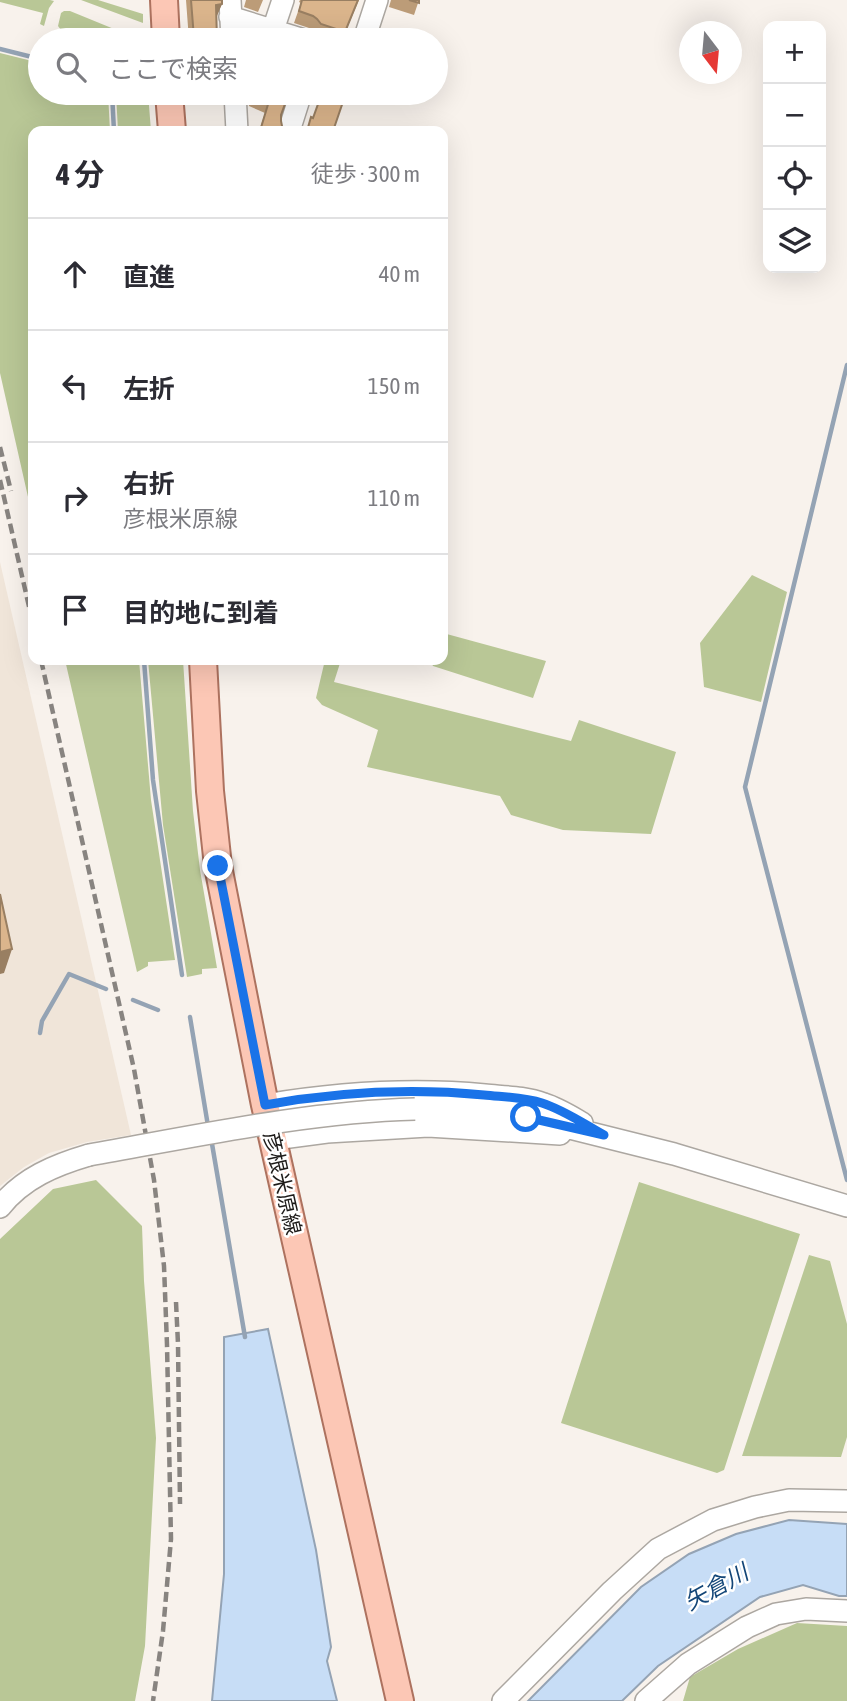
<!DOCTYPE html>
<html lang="ja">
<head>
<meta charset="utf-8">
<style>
	body { margin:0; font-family:"Asap Condensed","Noto Sans JP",sans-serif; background:#f2f2f3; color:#2b2b33 }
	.controls { position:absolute; right:21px; top:21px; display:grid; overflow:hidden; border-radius:14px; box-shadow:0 7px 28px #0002 }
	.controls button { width:63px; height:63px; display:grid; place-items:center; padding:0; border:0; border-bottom:2px solid #e1e1e2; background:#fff; color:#2b2b33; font:35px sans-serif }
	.compass { position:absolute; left:679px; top:21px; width:63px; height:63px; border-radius:50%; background:#fff; box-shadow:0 7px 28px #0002; rotate:164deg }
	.stop { position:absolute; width:21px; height:21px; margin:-16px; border:5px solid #1a73e8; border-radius:50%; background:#fff }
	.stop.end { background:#1a73e8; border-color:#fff; box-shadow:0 2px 7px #0008 }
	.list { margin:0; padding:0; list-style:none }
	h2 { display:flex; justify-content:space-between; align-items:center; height:91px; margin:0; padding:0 28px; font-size:30px }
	h2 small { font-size:23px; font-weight:400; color:#7c7c81 }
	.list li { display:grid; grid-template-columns:46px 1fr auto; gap:21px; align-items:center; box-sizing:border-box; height:112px; padding:0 28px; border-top:2px solid #e1e1e2 }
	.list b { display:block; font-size:26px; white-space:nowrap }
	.list p { margin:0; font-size:23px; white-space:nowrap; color:#7c7c81 }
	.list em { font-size:23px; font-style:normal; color:#7c7c81 }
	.icon { flex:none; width:38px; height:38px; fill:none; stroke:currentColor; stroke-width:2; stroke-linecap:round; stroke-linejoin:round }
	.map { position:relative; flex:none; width:847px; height:1701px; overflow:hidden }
	.search { position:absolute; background:#fff; box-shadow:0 7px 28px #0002; left:28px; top:28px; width:420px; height:77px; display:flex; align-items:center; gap:18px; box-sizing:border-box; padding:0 24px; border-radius:38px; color:#7c7c81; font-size:26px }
	.panel { position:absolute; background:#fff; box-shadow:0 7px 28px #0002; left:28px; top:126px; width:420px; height:539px; border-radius:14px }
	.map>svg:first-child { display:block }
</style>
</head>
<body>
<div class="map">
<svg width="847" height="1701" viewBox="0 0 847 1701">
	<rect width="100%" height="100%" fill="#f8f2ec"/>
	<path fill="#f0e5d9" d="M0,562L131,1135L87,1142L49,1153L24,1167L0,1186Z"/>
	<path fill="#b9c796" d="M0,0H50L54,1L49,8L44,26L40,24L43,13L0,2Z
		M81,0H98L143,14V23Z
		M64,11H70L136,38L138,40H82L83,35L61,30L58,26L61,13Z
		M0,53L40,63V93H108L110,131H33V519L0,373Z
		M116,93H148L151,131H118Z
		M752,575L787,592L761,702L704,687L700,643Z
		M443,633L546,661L533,698L433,666L430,660H443Z
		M65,660H139L151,800L175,960L148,962V966L137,972Z
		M148,660H183L193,811L200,870L217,968L202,969V974L187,977L163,825Z
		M325,660H341L334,682L571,741L579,720L676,752L651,834L563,830L511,815L500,796L367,767L378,730L322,705L316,698Z
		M96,1180L142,1226L144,1281L156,1438L145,1646L135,1701H0V1239L53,1189Z
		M639,1182L800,1234L724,1470L717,1473L561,1423Z
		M809,1255L830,1261L847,1324V1437L841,1457L742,1456Z
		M797,1623L847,1626V1701H683L690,1677L738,1649Z"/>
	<path fill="#c7ddf6" stroke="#94a3b4" stroke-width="2" d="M268,1329L316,1550L331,1647L327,1661L337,1701H212L224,1574V1337Z
		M789,1520L847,1524V1596H839L803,1585L760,1597L658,1666L622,1701H528L641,1587L689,1554L736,1534Z"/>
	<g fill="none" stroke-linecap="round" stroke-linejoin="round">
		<path stroke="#94a3b4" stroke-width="4.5" d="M0,49L40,59
			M112,93L114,131
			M144,660L153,780L182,975
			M133,1000L158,1010
			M190,1017L208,1126
			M40,1033L42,1021L69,974L106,989
			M211,1138L245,1337
			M847,1180L745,787L847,365"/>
		<defs>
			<path id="minor" d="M230,0L232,40
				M230,17L304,40
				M273,30L283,0
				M364,40L377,0
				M235,93L237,131
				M289,131L301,93
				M265,1105C338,1093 412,1088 485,1095C505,1097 525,1097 544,1104C557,1108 570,1116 582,1123
				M415,1109H448L526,1117L674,1154L847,1206
				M274,1139L327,1132L428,1126L560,1134
				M0,1207C23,1178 55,1165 89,1155
				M503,1701L612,1591L658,1549L713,1520L755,1507L789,1500L847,1501
				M646,1701L688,1664L747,1627L776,1614L806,1609L847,1611"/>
			<path id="major" d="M164,0L166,40
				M169,93L172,131
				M203,660L210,791L218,866L265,1105L400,1701"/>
		</defs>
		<use href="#minor" stroke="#aca7a1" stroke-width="24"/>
		<use href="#major" stroke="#ad725f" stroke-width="30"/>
		<use href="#minor" stroke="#fff" stroke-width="21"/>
		<use href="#major" stroke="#fcc7b5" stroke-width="26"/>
		<path stroke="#888480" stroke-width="4.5" stroke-dasharray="10 5" stroke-linecap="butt" d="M0,447L11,491
			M0,480L33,624
			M41,660L134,1069L154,1180L164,1266L167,1345L171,1539L163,1631L153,1701
			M176,1302L178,1344L180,1504"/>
		<defs>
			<path id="minor-bridge" d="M89,1155C197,1136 306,1112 415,1109"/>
		</defs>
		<use href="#minor-bridge" stroke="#aca7a1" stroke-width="24" stroke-linecap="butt"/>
		<use href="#minor-bridge" stroke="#fff" stroke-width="21"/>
	</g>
	<path fill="#bc9c78" d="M186,0H222V4L216,16L217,40H189Z
		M246,0H263L258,12L244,7Z
		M300,0H359L342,40H330L316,36L313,31L309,28L294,23L301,3L299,2Z
		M391,0H419L414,15L389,7Z
		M249,93H289L281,115V131H259L265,113L249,106Z"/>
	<path fill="#997f62" d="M222,4L217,16L211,17L216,5Z
		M12,949L4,973L0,974V952Z"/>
	<path fill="#dbb58c" stroke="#997f62" stroke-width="2" d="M191,0H222V4L216,5L217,40H197V38H194Z
		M302,0H358L345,32L321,24L317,19L313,16L299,11Z
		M409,0H419V3Z
		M258,31L295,40H255Z
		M381,37L391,40H380Z
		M253,93H289L281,115V121L282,126L281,131H260L269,101L253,94Z
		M322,93H346L333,131H307L311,117L313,118Z
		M0,894L12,949L0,952Z"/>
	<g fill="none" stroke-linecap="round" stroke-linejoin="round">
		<path stroke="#1a73e8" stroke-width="9" d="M218,866L265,1105C337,1092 411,1088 484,1095C503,1097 524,1097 542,1103C564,1110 584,1124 604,1135L526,1117"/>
	</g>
	<g text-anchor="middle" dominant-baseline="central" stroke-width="5" stroke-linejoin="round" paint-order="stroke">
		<g font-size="21" fill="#1d1b19" stroke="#fff">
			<text transform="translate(283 1183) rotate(77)">彦根米原線</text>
		</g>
		<g font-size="23" font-style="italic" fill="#134678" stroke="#fff">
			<text transform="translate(716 1587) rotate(-29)">矢倉川</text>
		</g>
	</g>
</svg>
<div class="controls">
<button>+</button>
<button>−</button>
<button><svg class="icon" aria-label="locate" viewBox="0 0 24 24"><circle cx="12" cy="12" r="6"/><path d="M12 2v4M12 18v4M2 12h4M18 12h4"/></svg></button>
<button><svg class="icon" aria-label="layers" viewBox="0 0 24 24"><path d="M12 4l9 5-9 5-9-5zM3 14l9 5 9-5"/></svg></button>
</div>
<svg class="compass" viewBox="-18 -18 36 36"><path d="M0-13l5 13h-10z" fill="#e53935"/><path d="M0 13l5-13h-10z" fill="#7c7c81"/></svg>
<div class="stop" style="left:526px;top:1117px"></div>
<div class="stop end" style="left:218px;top:866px"></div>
<div class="search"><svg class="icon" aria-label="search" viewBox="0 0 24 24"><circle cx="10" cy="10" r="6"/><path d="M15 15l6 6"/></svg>ここで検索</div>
<section class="panel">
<h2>4 分<small>徒歩 · 300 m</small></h2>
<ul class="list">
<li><svg class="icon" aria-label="ahead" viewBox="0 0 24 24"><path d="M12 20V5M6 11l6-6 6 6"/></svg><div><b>直進</b></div><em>40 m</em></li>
<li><svg class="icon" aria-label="left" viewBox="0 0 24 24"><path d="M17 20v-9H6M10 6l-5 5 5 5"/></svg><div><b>左折</b></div><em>150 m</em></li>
<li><svg class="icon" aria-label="right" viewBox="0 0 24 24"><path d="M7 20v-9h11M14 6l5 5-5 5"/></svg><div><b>右折</b><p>彦根米原線</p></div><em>110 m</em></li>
<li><svg class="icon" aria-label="arrive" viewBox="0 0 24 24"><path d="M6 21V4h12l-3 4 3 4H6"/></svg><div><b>目的地に到着</b></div></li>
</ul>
</section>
</div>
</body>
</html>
